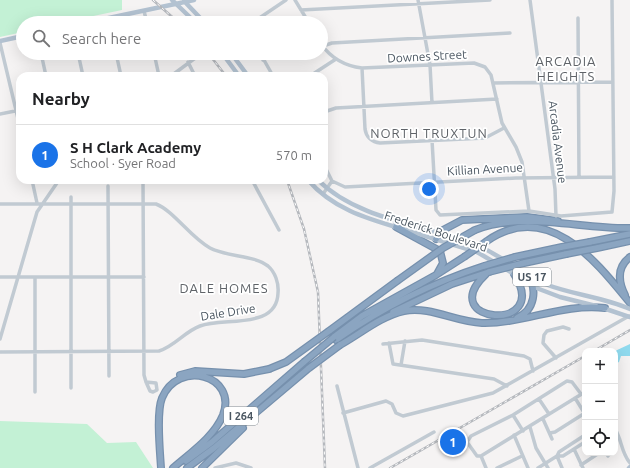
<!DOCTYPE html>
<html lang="en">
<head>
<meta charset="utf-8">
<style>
	body { margin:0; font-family:Ubuntu,sans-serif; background:#f2f2f2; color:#202124 }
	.controls { position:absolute; right:12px; bottom:12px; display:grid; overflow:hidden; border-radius:8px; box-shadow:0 4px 16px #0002 }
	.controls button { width:36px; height:36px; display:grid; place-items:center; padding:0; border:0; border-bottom:1px solid #e0e0e0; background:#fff; color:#202124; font:20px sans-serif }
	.you { position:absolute; left:429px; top:189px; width:14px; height:14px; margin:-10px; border:3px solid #fff; border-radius:50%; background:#1a73e8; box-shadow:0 0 0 6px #1a73e833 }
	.badge { display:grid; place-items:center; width:26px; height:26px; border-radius:50%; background:#1a73e8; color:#fff; font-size:13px; font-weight:700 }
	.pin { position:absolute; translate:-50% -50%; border:2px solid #fff; box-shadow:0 1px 4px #0006 }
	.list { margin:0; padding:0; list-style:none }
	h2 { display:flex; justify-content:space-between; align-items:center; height:52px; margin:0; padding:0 16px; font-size:17px }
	h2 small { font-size:13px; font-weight:400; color:#757577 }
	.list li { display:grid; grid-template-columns:26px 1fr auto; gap:12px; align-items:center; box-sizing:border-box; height:60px; padding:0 16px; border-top:1px solid #e0e0e0 }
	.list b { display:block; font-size:15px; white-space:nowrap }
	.list p { margin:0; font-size:13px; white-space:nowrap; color:#757577 }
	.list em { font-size:13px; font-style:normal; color:#757577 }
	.icon { flex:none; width:22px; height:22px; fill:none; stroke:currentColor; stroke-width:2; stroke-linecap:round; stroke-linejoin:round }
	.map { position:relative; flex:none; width:630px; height:468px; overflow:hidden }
	.search { position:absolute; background:#fff; box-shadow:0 4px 16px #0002; left:16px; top:16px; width:312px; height:44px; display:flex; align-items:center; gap:10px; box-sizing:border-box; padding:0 14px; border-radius:22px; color:#757577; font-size:15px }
	.panel { position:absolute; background:#fff; box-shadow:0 4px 16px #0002; left:16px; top:72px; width:312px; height:112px; border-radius:12px }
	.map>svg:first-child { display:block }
</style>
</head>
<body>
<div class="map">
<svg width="630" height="468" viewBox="0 0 630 468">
	<rect width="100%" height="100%" fill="#f5f3f3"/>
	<path fill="#c3f1d5" d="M0,0H122V10L60,23H23V32L0,37Z
		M0,421L87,424L107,443L136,442L153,468H0Z"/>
	<path fill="#90daee" d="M630,344V356H621L619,362L615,364V351Z"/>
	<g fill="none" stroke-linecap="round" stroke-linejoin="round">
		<defs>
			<path id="highway" d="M396,227L440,251L443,263L437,274
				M475,230C524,211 579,229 630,228
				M436,239L443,230L462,220L527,217L558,221
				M487,241C547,199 595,260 630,303
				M590,242L630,234
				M597,248L630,241
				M515,257L562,247
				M524,263L566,254
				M486,274C433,324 553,334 514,274
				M625,295C618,281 617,267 630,257
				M393,312L452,284L489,272
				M517,318C535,310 538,289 527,274
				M329,331L397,281
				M334,337L362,316L436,275L464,257
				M336,340C382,308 431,283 484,266
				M340,345C360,334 381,316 404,311C431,306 455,322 482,323C523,324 563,303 605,308
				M180,375L195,371L244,374L269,369
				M186,461L212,442L304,362
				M161,468C160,451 156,413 162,398C178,359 238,375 223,415C214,437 190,453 173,468
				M187,468L214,448L309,368
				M202,468L243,428"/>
		</defs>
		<use href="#highway" stroke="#7690ad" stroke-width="8"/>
		<path stroke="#c1cad2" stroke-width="3.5" d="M295,0L309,23
			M418,0L430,65L432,103
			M530,0L555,189L556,216
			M301,10L490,0
			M144,11L147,23
			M578,18L579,177
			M252,23L286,0
			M0,43L20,127
			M321,44C331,58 345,66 362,68L474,63L485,67L491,75L502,123L516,147L522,162L529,211
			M323,46L332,43L510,33
			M41,53L46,76
			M78,53L83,76
			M116,53L121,76
			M154,53L159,76
			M260,53L273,76
			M263,60L275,53
			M188,62L195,76
			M362,68L365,129C366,137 372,142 380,143L485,138L504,128
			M171,76L202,53
			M310,76L336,59
			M493,83L612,82
			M324,112L336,108L497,99
			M0,114L20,110
			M432,140L436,210L440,215L529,211L561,216L612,212L614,191L612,0
			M324,165L332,181L345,187L516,178L614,177
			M32,180L37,203
			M143,180L144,375L146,382L150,391L153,392L157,390L156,383L146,382
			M252,180L279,230
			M108,186L109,376
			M323,194L332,181
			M71,197V388
			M0,204H156C174,211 190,237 210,248C227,257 254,255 268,266C275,272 279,283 278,293C277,330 224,317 200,326C184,332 175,346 159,351L0,352
			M0,277H144
			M35,278V392
			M0,339L37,212L59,180
			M389,343L393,364L494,379L507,386
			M383,344L422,340L524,356L530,359L533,371
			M556,358L543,343L544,335L547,331L563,327L569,329
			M401,365L405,341
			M337,386L358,468
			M575,398L585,414
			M539,399L549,414
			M343,413L386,401L392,404L396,413L403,416L493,393L629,316
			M513,415L523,431
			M543,419L552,439
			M530,427L536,448L548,468
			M615,429C622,440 621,452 630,463
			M550,433L555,432L585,413
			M514,435L528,468
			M585,435L559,452L557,456H563L585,442
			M574,449L583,468
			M606,453L608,456
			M481,456H477L467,442L471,436L513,415L567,381L572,382L581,394
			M481,456L585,392
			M481,456L486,468
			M581,465L599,453
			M215,468L236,463L251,468
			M370,468L434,432
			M497,468L522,456
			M538,468L557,456L562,468"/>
		<path stroke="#b3c2d1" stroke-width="4.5" d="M172,0L196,23
			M184,1L205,23
			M85,23L194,0
			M0,41L23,36
			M222,53L239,76
			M231,53L248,76
			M308,180C332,208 365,218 399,228
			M318,180C357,219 423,225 474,244C500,254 520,273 545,284C573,295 603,297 630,309
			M406,230L477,252L539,289L560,297L596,306
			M603,308L630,317
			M629,468L630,467"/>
		<use href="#highway" stroke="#8ba5c1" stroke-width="5.5"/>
		<defs>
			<path id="rail" d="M153,0L179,23
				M208,53L226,76
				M287,180L304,229L318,292L325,468
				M594,351L630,330
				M390,468L585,356"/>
		</defs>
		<use href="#rail" stroke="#b5b8bd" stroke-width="2.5"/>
		<use href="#rail" stroke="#fff" stroke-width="1" stroke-dasharray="3" stroke-linecap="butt"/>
		<defs>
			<path id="highway-bridge" d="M562,247L590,242
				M566,254L597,248
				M464,257L487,241
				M484,266L515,257
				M489,272L524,263
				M397,281L443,248L475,230
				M304,362L334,337
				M309,368L340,345
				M269,369L286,362L329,331"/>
		</defs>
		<use href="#highway-bridge" stroke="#7690ad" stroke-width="8" stroke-linecap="butt"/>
		<use href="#highway-bridge" stroke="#8ba5c1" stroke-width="5.5"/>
	</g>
	<g text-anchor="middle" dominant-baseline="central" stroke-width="3.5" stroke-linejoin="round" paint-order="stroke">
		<g fill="#fff" stroke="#808990" stroke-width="1">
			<rect x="513" y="268" width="38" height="18" rx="3"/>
			<rect x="224" y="407" width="34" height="18" rx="3"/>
		</g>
		<g font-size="11" font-weight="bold" fill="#4a5661">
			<text x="532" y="277">US 17</text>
			<text x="241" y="416">I 264</text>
		</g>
		<g font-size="12" fill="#4a5661" stroke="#fff">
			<text transform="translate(427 56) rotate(-3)">Downes Street</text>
			<text transform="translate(558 142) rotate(83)">Arcadia Avenue</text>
			<text transform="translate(485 169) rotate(-3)">Killian Avenue</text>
			<text transform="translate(436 231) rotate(18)">Frederick Boulevard</text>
			<text transform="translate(228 312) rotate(-9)">Dale Drive</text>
		</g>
		<g font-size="13" letter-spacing="1" fill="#5f6368" stroke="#fff">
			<text x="566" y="61">ARCADIA<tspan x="566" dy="15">HEIGHTS</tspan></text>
			<text x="429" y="133">NORTH TRUXTUN</text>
			<text x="224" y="288">DALE HOMES</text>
		</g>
	</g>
</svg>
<div class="controls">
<button>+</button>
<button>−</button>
<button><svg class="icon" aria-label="locate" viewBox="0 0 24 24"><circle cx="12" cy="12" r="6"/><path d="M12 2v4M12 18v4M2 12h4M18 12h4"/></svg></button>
</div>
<div class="you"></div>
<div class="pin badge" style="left:453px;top:442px">1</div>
<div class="search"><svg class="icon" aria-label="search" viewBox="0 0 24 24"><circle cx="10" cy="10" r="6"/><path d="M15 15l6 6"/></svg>Search here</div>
<section class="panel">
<h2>Nearby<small></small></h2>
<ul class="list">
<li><span class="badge">1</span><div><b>S H Clark Academy</b><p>School · Syer Road</p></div><em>570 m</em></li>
</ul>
</section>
</div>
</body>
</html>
